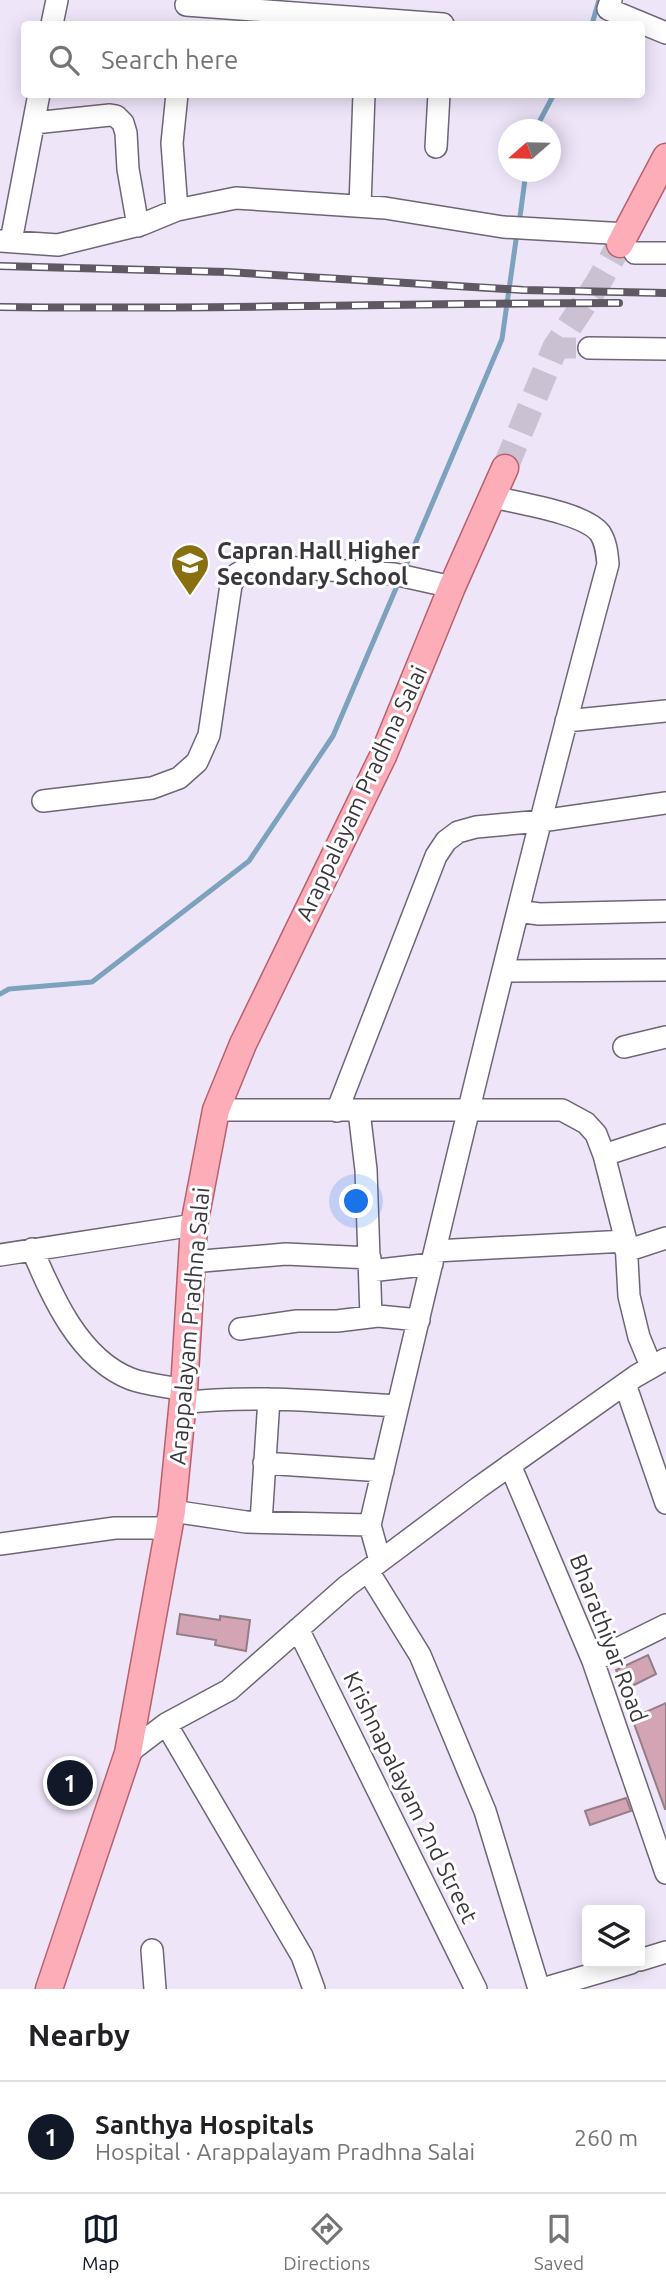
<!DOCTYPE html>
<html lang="en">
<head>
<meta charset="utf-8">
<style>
	body { margin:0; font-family:Ubuntu,sans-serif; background:#f2f2f2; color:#202124 }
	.controls { position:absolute; right:21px; bottom:21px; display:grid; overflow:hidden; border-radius:7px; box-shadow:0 4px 18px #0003 }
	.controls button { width:63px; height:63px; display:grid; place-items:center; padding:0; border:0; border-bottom:2px solid #e0e0e0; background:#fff; color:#202124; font:35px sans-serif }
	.compass { position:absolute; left:498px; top:119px; width:63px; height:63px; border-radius:50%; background:#fff; box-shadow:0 4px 18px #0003; rotate:250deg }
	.you { position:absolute; left:357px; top:1202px; width:24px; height:24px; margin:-18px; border:5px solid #fff; border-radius:50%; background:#1a73e8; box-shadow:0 0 0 10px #1a73e833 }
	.badge { display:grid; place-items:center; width:46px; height:46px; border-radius:50%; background:#111827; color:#fff; font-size:23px; font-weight:700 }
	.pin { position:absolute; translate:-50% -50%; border:4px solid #fff; box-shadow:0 2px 7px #0006 }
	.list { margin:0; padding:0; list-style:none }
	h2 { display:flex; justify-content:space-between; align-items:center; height:91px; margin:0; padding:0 28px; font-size:30px }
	h2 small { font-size:23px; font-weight:400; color:#757577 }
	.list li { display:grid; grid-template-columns:46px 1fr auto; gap:21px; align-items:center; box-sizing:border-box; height:112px; padding:0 28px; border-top:2px solid #e0e0e0 }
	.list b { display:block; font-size:26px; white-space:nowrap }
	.list p { margin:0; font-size:23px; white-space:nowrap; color:#757577 }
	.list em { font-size:23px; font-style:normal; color:#757577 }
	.icon { flex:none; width:38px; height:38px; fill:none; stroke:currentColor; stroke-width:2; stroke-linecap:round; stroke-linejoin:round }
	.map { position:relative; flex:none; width:666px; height:1989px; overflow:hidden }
	.search { position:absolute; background:#fff; box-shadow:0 4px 18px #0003; left:21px; right:21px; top:21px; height:77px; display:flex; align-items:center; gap:18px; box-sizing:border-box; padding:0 24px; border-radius:7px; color:#757577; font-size:26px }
	.sheet { height:203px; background:#fff }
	nav { display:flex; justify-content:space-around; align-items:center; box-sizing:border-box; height:98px; border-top:2px solid #e0e0e0; background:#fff; font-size:19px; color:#757577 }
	nav a { display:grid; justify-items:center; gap:4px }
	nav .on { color:#111827 }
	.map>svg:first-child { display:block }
</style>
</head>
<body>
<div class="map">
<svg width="666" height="1989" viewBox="0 0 666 1989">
	<rect width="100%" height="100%" fill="#eee5f9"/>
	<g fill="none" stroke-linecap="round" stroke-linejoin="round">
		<path stroke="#7ca2bd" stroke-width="5" d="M592,24L599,0
			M535,130L554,94
			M519,224L526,172
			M404,570L502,339L517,233
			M0,994L9,989L92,982L249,861L333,736L400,579"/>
	</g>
	<path fill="#d2a4b4" stroke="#947e85" stroke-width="2" d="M180,1614L220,1620V1616L250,1620L246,1651L215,1645L216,1640L177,1634Z
		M648,1655L656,1674L624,1690L616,1670Z
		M666,1703V1809H665L632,1718Z
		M62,1773L82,1776L79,1793L59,1790Z
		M626,1798L631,1811L590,1825L585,1811Z"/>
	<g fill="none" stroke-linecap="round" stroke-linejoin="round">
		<path stroke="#cac2d3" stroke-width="21" stroke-dasharray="21 10" stroke-linecap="butt" d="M555,348H589"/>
		<path stroke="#cac2d3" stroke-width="26" stroke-dasharray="26 13" stroke-linecap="butt" d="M505,468L555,348L598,283L620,244"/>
		<defs>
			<path id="minor" d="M611,0L608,9L666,33
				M186,5L443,24
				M52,24L57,0
				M177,94L172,143L177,210
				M34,123L110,115L116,116L123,123L126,133L128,169L138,226
				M436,147L439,94
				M360,206L364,94
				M0,241L58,245L143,224L177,210L236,198L385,208L503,227L627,234
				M11,241L39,94
				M635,253H666
				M589,348L666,349
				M566,721L666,711
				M43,801L152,788L179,778L197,762L209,735L231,585L237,574L249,567L266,566L394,574L452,587
				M518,911L539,914L666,911
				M503,971L666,970
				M624,1047L666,1037
				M216,1110H562L586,1123L596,1134L604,1155L626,1241L629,1296L639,1337L651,1366
				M337,1111L436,856L446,841L458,832L476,827L541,821L666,803
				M359,1111L366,1170L371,1317
				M604,1155L666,1135
				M32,1249C52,1296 79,1359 131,1379C147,1385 167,1386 184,1390
				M435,1251L626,1241
				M626,1251L666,1238
				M0,1255L194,1225
				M191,1262L286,1254L370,1258
				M370,1271L432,1264
				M240,1329L297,1321H337L378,1316L419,1320
				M625,1384L666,1503
				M181,1403C253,1394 326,1402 398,1406
				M264,1463L383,1471
				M510,1465L593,1661L666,1873
				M172,1511L246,1522L370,1525
				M261,1522L269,1399
				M0,1544L115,1528H168
				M380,1561L370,1525C445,1204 522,883 608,564C607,553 606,542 600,533C585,513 518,503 493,497
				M368,1571L420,1655L485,1811L539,1989
				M298,1629L476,1989
				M593,1661L666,1625
				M166,1724L302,1956L314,1989
				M128,1753L166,1724L229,1690L347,1586L478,1488L636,1376L666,1359
				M152,1950L155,1989
				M640,1960L666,1952
				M542,1989L631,1963"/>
			<path id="major" d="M620,244L666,157
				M49,1989L128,1753L172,1511L184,1390L194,1225L216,1110L243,1044L383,756L452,587L505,468"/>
		</defs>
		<use href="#minor" stroke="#6e6576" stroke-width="24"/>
		<use href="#major" stroke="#b7606e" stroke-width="29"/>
		<use href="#minor" stroke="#fff" stroke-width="21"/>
		<use href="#major" stroke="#fcadb8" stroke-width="26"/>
		<defs>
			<path id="rail" d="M0,266L227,272L523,290L666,293
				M0,307C206,310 413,303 619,303"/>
		</defs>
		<use href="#rail" stroke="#5e5962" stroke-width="8"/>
		<use href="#rail" stroke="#fff" stroke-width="5" stroke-dasharray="16" stroke-linecap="butt"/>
	</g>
	<defs>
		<symbol id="school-pin" viewBox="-11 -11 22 30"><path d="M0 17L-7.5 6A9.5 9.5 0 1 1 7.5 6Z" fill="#886f10" stroke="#fff"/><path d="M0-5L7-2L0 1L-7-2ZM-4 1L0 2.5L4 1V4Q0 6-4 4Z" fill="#fff"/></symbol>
	</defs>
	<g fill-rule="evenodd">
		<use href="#school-pin" x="168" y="541" width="44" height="60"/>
	</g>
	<g text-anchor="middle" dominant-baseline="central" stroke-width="6" stroke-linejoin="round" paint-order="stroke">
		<g font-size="23" font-weight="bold" fill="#3a363d" stroke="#fff" text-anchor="start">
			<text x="217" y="550">Capran Hall Higher<tspan x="217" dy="26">Secondary School</tspan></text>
		</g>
		<g font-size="23" fill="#3a363d" stroke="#fff">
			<text transform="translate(361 793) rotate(-65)">Arappalayam Pradhna Salai</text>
			<text transform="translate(189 1326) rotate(-85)">Arappalayam Pradhna Salai</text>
			<text transform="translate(609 1638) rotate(69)">Bharathiyar Road</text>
			<text transform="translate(411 1797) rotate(64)">Krishnapalayam 2nd Street</text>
		</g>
	</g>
</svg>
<div class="controls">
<button><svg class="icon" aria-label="layers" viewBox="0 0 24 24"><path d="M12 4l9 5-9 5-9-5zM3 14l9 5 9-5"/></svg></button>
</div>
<svg class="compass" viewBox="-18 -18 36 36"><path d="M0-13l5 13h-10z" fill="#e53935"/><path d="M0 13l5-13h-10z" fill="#757577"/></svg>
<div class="you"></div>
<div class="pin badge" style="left:70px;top:1783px">1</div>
<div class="search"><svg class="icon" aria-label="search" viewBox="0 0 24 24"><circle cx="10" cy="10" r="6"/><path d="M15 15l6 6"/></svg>Search here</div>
</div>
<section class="sheet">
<h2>Nearby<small></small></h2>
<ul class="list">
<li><span class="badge">1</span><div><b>Santhya Hospitals</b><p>Hospital · Arappalayam Pradhna Salai</p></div><em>260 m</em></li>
</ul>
</section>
<nav>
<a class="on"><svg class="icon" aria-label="map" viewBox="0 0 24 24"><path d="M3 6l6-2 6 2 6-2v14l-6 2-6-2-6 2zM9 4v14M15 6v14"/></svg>Map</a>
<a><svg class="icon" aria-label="directions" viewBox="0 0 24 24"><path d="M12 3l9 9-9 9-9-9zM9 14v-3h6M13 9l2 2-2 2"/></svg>Directions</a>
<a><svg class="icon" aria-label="saved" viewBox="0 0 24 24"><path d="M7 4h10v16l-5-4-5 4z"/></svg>Saved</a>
</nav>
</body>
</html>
